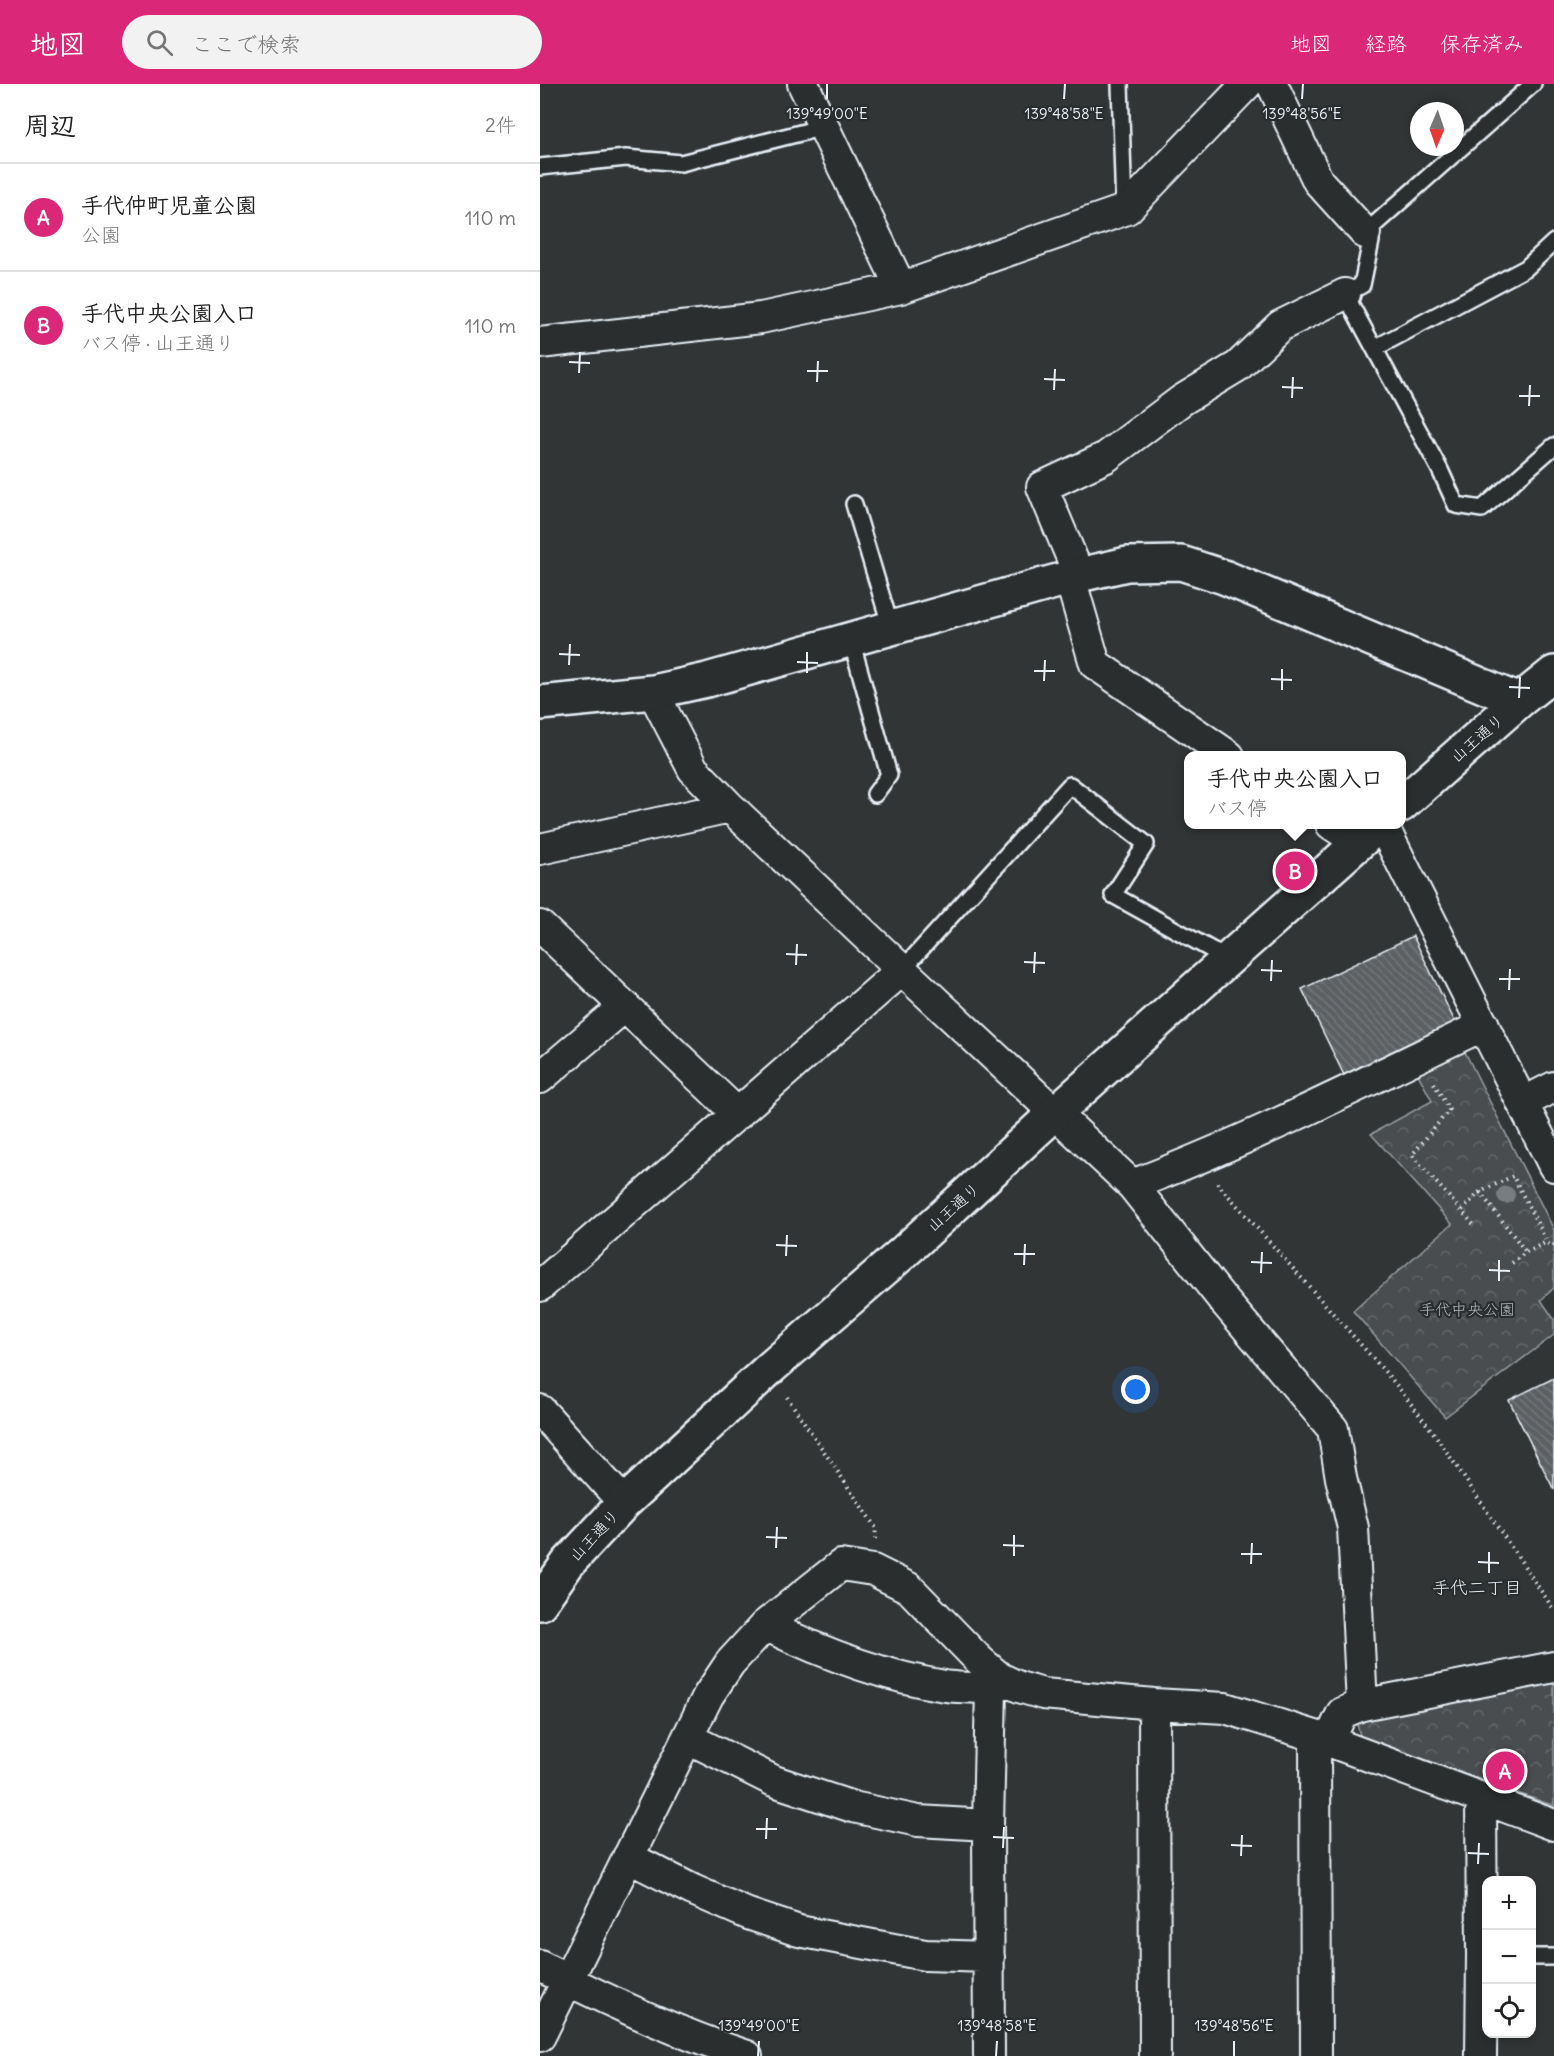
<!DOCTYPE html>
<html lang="ja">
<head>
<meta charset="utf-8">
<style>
	body { margin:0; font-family:Delius,"Klee One",sans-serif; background:#f2f2f2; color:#222 }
	.controls { position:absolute; right:18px; bottom:18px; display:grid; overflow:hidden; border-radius:12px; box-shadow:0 3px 9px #0003 }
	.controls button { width:54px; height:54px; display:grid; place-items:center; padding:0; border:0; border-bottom:2px solid #e0e0e0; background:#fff; color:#222; font:30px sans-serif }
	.compass { position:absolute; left:870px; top:18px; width:54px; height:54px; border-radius:50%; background:#fff; box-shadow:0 3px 9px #0003; rotate:182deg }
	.you { position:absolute; left:596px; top:1306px; width:21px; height:21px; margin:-15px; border:4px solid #fff; border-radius:50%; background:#1a73e8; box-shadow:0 0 0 9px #1a73e833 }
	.badge { display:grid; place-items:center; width:39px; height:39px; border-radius:50%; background:#db2777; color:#fff; font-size:20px; font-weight:700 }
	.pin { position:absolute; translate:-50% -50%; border:3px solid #fff; box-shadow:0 2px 6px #0006 }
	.popup { position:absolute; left:644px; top:667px; width:222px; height:78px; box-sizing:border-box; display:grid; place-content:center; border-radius:12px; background:#fff; filter:drop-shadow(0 2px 4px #0005); font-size:20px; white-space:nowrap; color:#767676 }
	.popup b { font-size:22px; color:#222 }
	.popup::after { content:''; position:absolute; left:50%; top:100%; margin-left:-12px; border:12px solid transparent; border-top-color:#fff }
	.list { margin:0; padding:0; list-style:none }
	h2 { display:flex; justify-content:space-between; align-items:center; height:78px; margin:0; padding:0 24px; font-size:26px }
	h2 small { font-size:20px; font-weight:400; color:#767676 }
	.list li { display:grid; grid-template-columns:39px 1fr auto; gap:18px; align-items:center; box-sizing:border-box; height:108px; padding:0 24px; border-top:2px solid #e0e0e0 }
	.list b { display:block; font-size:22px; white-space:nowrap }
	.list p { margin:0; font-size:20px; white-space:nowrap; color:#767676 }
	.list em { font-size:20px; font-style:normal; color:#767676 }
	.icon { flex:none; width:33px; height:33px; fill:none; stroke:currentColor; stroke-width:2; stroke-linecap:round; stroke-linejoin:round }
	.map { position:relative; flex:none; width:1014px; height:1972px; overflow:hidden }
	header { display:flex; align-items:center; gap:36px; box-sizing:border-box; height:84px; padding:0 30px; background:#db2777; color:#fff }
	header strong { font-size:28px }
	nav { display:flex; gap:33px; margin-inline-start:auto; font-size:21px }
	.search { width:420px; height:54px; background:#f2f2f2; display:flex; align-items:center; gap:15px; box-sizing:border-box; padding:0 21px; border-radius:33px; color:#767676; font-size:22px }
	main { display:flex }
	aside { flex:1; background:#fff }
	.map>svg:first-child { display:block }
</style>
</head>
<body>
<header>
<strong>地図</strong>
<div class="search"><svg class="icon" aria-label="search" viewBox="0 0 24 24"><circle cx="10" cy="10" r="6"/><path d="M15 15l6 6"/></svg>ここで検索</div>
<nav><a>地図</a><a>経路</a><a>保存済み</a></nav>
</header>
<main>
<aside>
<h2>周辺<small>2件</small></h2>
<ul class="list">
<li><span class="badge">A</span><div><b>手代仲町児童公園</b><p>公園</p></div><em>110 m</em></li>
<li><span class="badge">B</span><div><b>手代中央公園入口</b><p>バス停 · 山王通り</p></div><em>110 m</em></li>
</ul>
</aside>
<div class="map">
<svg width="1014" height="1972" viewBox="0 0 1014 1972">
	<defs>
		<pattern id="park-crowns" width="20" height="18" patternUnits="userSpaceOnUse" patternTransform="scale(1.5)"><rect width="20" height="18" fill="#494d4f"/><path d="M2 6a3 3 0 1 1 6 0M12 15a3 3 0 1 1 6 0" fill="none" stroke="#636769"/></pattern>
		<pattern id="building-back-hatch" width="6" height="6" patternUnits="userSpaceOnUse" patternTransform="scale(1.5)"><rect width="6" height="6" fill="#5c6063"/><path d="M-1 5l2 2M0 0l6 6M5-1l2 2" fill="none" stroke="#73777a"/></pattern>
	</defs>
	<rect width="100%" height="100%" fill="#323536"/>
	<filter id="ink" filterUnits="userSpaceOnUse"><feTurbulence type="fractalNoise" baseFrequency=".0167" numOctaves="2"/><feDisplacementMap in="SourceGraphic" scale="12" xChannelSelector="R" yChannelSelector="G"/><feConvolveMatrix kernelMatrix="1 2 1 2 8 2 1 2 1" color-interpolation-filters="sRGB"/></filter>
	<g filter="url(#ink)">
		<path fill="url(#park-crowns)" stroke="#989fa4" stroke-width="1.5" d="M924,966L1014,1146V1204L1001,1216L1014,1235V1251L905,1333L813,1227L912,1140L831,1050L892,1017L877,988Z
			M1014,1595V1722L820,1652L817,1639L824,1632Z"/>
		<path fill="url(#building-back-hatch)" stroke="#e8f1f8" stroke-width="1.5" d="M873,852L915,938L804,991L762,905Z
			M1014,1294V1406L969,1316Z"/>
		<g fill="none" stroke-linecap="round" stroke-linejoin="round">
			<defs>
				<path id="service" d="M580,0L584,126
					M993,0L825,149L831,157L822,201L805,210L900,386L916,421L942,425L1014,362
					M0,83L86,74L141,79L284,43
					M835,264L986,184L1014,158
					M314,420L351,544
					M311,556L349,691L335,710
					M362,886L530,701L606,760L573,811L688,875
					M992,1873H1014"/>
				<path id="minor" d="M263,0L361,204
					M732,0L778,97L825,149
					M0,259L221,234L361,204L587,125L707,0
					M539,491L502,403L566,373L642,316L698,282L740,242L805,210
					M530,494L555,580L689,672
					M113,608L153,685L190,723L362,886L592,1101L684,1217L793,1345L801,1394L813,1444L822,1621
					M791,740L819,759
					M842,740L1014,1082
					M0,765L190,723
					M0,842L198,1030
					M0,994L85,922
					M982,1019L1014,1003
					M592,1101C713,1055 827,997 944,941
					M0,1202L362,886
					M0,1326L84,1419
					M225,1541C282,1569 341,1592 405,1602C420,1604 436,1604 451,1604
					M614,1620L615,1972
					M775,1652L776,1972
					M148,1654L234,1697L313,1723L378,1737L448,1741
					M789,1657L802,1629L822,1621L1014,1583
					M941,1715L942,1871L941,1972
					M88,1773L153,1806L208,1830L259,1847L385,1871L449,1873
					M0,1882C67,1917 135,1948 207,1972
					M0,1952L168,1612L190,1579L225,1541L301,1481L333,1486L369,1504L438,1575L460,1594L479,1603L503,1610L614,1620L685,1624L775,1652L1014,1741
					M449,1972L448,1741L451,1604L460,1594"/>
				<path id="tertiary" d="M0,619L113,608L167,596L539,491L587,480L641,479L684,493L979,617
					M861,721L979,617L1014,589
					M0,1519L28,1479L84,1419L228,1286L365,1167L514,1030L840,740"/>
			</defs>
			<use href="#service" stroke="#e8f1f8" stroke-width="20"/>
			<use href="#minor" stroke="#e8f1f8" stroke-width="34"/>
			<use href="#tertiary" stroke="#e8f1f8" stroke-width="38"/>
			<path stroke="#e8f1f8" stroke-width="4" stroke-dasharray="1.5 4.5" stroke-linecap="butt" d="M894,999L909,1026L872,1071L934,1141
				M677,1099L854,1298L896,1352L1014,1526
				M940,1108L986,1168
				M922,1126L940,1108L973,1092L1007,1158L1010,1162L1014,1161
				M972,1179L986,1168L1007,1158
				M247,1313L336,1444L335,1455"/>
			<use href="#service" stroke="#2a2d2e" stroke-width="15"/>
			<use href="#minor" stroke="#2a2d2e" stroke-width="30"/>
			<use href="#tertiary" stroke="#2a2d2e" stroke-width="33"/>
		</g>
		<circle fill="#777d80" cx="966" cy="1111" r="9"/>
	</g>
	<path fill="none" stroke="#e8f1f8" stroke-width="2" d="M287,15V0M524,15L525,0M762,15L763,0M29,278L50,279M267,287H288M39,289L40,268M504,295L525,296M277,298L278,277M742,303L763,304M514,306L515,285M979,312H1000M752,314L753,293M989,322L990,301M19,570L40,571M257,578L278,579M29,581L30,560M494,587H515M267,589V568M731,595L752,596M504,597L505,576M969,603L990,604M742,606V585M979,614L980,593M246,870L267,871M484,878L505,879M256,881L257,860M721,886L742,887M494,889L495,868M959,895H980M731,897L732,876M969,906L970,885M236,1161L257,1162M474,1170H495M246,1172L247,1151M711,1178L732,1179M484,1181L485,1160M949,1186L970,1187M721,1189L722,1168M959,1197V1176M226,1453L247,1454M463,1461L484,1462M236,1464L237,1443M701,1470H722M474,1472V1451M938,1478L959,1479M711,1480L712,1459M949,1489V1468M216,1745H237M453,1753L474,1754M226,1755L227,1734M691,1761L712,1762M463,1764L464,1743M928,1769L949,1770M701,1772L702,1751M938,1780L939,1759M218,1972L219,1957M456,1972L457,1957M694,1972V1957"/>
	<g text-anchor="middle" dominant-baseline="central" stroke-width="4.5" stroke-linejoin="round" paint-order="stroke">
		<g font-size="16" fill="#e8f1f8" stroke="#2a2d2e">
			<text transform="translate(937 654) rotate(-41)">山王通り</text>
			<text transform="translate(413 1123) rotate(-42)">山王通り</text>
			<text transform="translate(54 1451) rotate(-47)">山王通り</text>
		</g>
		<g font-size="16" fill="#b0b8bd" stroke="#2a2d2e">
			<text x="927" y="1225">手代中央公園</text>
		</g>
		<g font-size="18" fill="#e8f1f8" stroke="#2a2d2e">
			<text x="937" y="1503">手代二丁目</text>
		</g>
	</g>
	<g font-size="15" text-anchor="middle" fill="#e8f1f8" stroke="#2a2d2e" stroke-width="4.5" stroke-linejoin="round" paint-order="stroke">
		<text x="287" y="35">139°49'00"E</text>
		<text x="524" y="35">139°48'58"E</text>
		<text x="762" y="35">139°48'56"E</text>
		<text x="219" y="1947">139°49'00"E</text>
		<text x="457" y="1947">139°48'58"E</text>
		<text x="694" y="1947">139°48'56"E</text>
	</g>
</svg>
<div class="controls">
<button>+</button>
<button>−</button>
<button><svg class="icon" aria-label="locate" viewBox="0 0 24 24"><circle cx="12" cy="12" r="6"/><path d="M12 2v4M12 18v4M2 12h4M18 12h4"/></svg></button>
</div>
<svg class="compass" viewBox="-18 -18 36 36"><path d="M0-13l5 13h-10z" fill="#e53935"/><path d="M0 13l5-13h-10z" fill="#767676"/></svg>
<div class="you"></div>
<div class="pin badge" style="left:965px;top:1687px">A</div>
<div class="pin badge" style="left:755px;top:787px">B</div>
<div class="popup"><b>手代中央公園入口</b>バス停</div>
</div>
</main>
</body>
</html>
